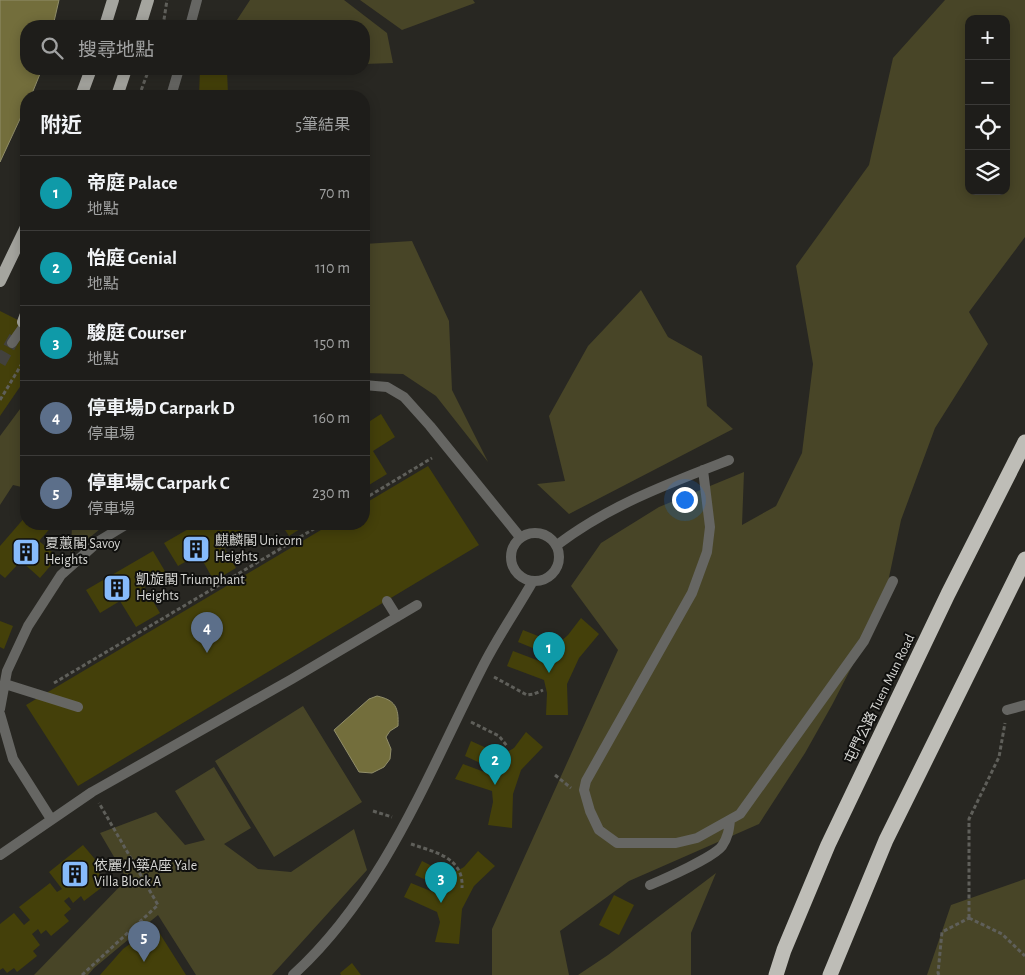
<!DOCTYPE html>
<html lang="zh-TW">
<head>
<meta charset="utf-8">
<style>
	body { margin:0; font-family:"Alegreya Sans","Noto Sans TC",sans-serif; background:#262623; color:#f1f3f6 }
	.controls { position:absolute; right:15px; top:15px; display:grid; overflow:hidden; border-radius:10px; box-shadow:0 2px 12px #0003 }
	.controls button { width:45px; height:45px; display:grid; place-items:center; padding:0; border:0; border-bottom:1px solid #3c3b39; background:#1e1d1a; color:#f1f3f6; font:25px sans-serif }
	.you { position:absolute; left:684px; top:499px; width:18px; height:18px; margin:-12px; border:4px solid #fff; border-radius:50%; background:#1a73e8; box-shadow:0 0 0 8px #1a73e833 }
	.badge { display:grid; place-items:center; width:32px; height:32px; border-radius:50%; background:#87bbfb; color:#fff; font-size:16px; font-weight:700 }
	.pin { position:absolute; translate:-50% -41px; filter:drop-shadow(0 1px 2px #0008) }
	.pin::after { content:''; position:absolute; top:26px; width:18px; height:15px; background:inherit; clip-path:polygon(0 0,100% 0,50% 100%) }
	.list { margin:0; padding:0; list-style:none }
	h2 { display:flex; justify-content:space-between; align-items:center; height:65px; margin:0; padding:0 20px; font-size:21px }
	h2 small { font-size:16px; font-weight:400; color:#a1a2a2 }
	.list li { display:grid; grid-template-columns:32px 1fr auto; gap:15px; align-items:center; box-sizing:border-box; height:75px; padding:0 20px; border-top:1px solid #3c3b39 }
	.list b { display:block; font-size:19px; white-space:nowrap }
	.list p { margin:0; font-size:16px; white-space:nowrap; color:#a1a2a2 }
	.list em { font-size:16px; font-style:normal; color:#a1a2a2 }
	.icon { flex:none; width:28px; height:28px; fill:none; stroke:currentColor; stroke-width:2; stroke-linecap:round; stroke-linejoin:round }
	.map { position:relative; flex:none; width:1025px; height:975px; overflow:hidden }
	.search { position:absolute; background:#1e1d1a; box-shadow:0 2px 12px #0003; left:20px; top:20px; width:350px; height:55px; display:flex; align-items:center; gap:12px; box-sizing:border-box; padding:0 18px; border-radius:20px; color:#a1a2a2; font-size:19px }
	.panel { position:absolute; background:#1e1d1a; box-shadow:0 2px 12px #0003; left:20px; top:90px; width:350px; height:440px; border-radius:20px }
	.map>svg:first-child { display:block }
</style>
</head>
<body>
<div class="map">
<svg width="1025" height="975" viewBox="0 0 1025 975">
	<rect width="100%" height="100%" fill="#282722"/>
	<path fill="#484527" fill-rule="evenodd" d="M250,0H344L387,33L393,63L364,64V26H233Z
		M360,0H473L475,3L402,30Z
		M945,0H1025V237L969,312L988,344L935,428L901,520L883,606L832,705L805,753L759,824L629,881L560,931L569,975H492V929L618,650L571,586L601,543L659,507L744,472L742,525L776,506L802,453L813,364L796,266L869,165L893,58ZM969,19H1006V191H969Z
		M412,241L449,321L452,390L488,462L436,396L403,374L364,373V244Z
		M641,290L668,337L702,356L707,406L733,429L569,514L537,484L565,481L549,416L588,346Z
		M26,401V488L13,485L0,505V436Z
		M72,524H106L71,553Z
		M303,706L362,802L274,857L215,761Z
		M214,767L251,828L224,844L258,869L291,872L354,829L367,870L272,975H196L158,915L94,968L88,975H34L127,879L100,833L156,812L185,845L205,840L175,791Z
		M716,873L691,933V975H578L608,955Z
		M1025,879V975H927L951,905Z"/>
	<path fill="#736e3c" stroke="#918e6a" d="M0,0H59L53,26H26V69H42L31,96H26V106L0,162Z
		M377,696C395,700 399,707 398,726L390,731L386,737L391,749L390,759L384,767L372,773L359,772L334,730L369,699Z"/>
	<path fill="#44400a" d="M200,69L227,71L228,94L248,95V96H199Z
		M0,311L26,324V378L0,416Z
		M381,414L395,437L373,451L387,474L364,488V425Z
		M428,466L479,545L78,786L26,705L331,524H364V504Z
		M26,516V524H54L39,541L58,557L40,578L21,561L5,578L0,574V546Z
		M197,524H240L244,529L221,542L236,568L214,581L199,554L178,566L164,543Z
		M281,524H308L289,536Z
		M153,551L166,573L144,586L160,613L136,627L120,601L100,613L86,590Z
		M581,618L599,634L579,658L567,684L568,715H546L547,693L544,680L507,666L513,651L542,662L545,653L518,642L523,630L558,644L568,635Z
		M0,621L13,626L4,649L0,647Z
		M526,732L543,747L521,770L513,794L512,828L488,825L493,802L492,791L455,779L463,764L487,773L489,767L465,756L471,741L502,755L514,748Z
		M83,845L99,864L95,867L102,877L96,881L101,888L84,901L81,896L73,903L69,897L64,901L71,909L64,915L69,921L51,936L46,930L41,934L38,929L32,934L40,945L33,951L37,956L17,972L14,968L7,973L3,968L0,970V924L14,913L24,925L30,920L19,907L50,883L57,892L62,889L49,872Z
		M478,851L495,866L474,886L462,909L459,944L435,942L440,922L437,912L404,897L411,883L438,894L442,887L415,875L422,861L450,875L464,867Z
		M614,895L634,905L619,935L599,925Z
		M155,926L186,975H100L123,949Z
		M352,963L361,975H341L340,973Z"/>
	<g fill="none" stroke-linecap="round" stroke-linejoin="round">
		<path stroke="#42413d" stroke-width="12" stroke-dasharray="12 6" stroke-linecap="butt" d="M0,363L17,333"/>
		<path stroke="#5f5f5a" stroke-width="3" stroke-dasharray="4 2.5" stroke-linecap="butt" d="M163,26L167,0
			M139,96L149,69
			M0,400L26,357
			M364,499L432,458
			M494,677L527,695L534,694L543,690
			M54,683L322,524
			M471,722L499,736L507,746
			M555,775L571,788
			M373,811L392,817
			M411,844C434,852 464,857 462,888
			M969,918V819L999,757L1005,723
			M969,918L1002,934L1025,956
			M82,975L158,905L99,803
			M939,975L938,973L942,932L969,918"/>
		<path stroke="#666663" stroke-width="10" d="M190,26L197,0
			M171,96L179,69
			M12,343L26,323
			M364,385L387,387L404,397L430,426L520,537
			M703,470L710,527L707,552L692,593L586,781L584,790L590,811L599,830L617,843H676L697,838L740,814L864,641L893,581
			M511 557a24 24 0 1 1 48 0a24 24 0 1 1-48 0Z
			M557,545C610,505 667,484 729,460
			M387,601L397,617
			M5,684L78,707
			M0,709L7,671L28,626L61,575L99,541L127,524
			M1007,710L1025,705
			M0,714L13,759L51,819
			M0,855L92,792L292,679L417,605
			M650,885C664,879 714,857 722,846C728,837 729,830 730,820
			M293,975C383,893 427,776 481,670C496,639 516,611 533,581"/>
		<path stroke="#a5a59f" stroke-width="12" d="M105,26L113,0
			M140,26L148,0
			M81,96L91,69
			M117,96L126,69
			M0,281L26,227
			M23,322L26,314"/>
		<path stroke="#bebdb7" stroke-width="15" d="M776,975L784,950L828,845L948,594L1025,442
			M830,975L886,840L1025,559"/>
	</g>
	<defs>
		<symbol id="building-square" viewBox="-11 -11 22 22"><rect x="-9" y="-9" width="18" height="18" rx="4" fill="#87bbfb" stroke="#10100e"/><path d="M-4-6H4V6H1V3H-1V6H-4ZM-2.5-4.3h1.7v1.8h-1.7ZM.8-4.3h1.7v1.8H.8ZM-2.5-1h1.7V.8h-1.7ZM.8-1h1.7V.8H.8Z" fill="#111"/></symbol>
	</defs>
	<g fill-rule="evenodd">
		<use href="#building-square" x="180" y="533" width="32" height="32"/>
		<use href="#building-square" x="10" y="536" width="32" height="32"/>
		<use href="#building-square" x="101" y="572" width="32" height="32"/>
		<use href="#building-square" x="59" y="858" width="32" height="32"/>
	</g>
	<g text-anchor="middle" dominant-baseline="central" stroke-width="4" stroke-linejoin="round" paint-order="stroke">
		<g font-size="14" fill="#d7d7d4" stroke="#10100e" text-anchor="start">
			<text x="215" y="541">麒麟閣 Unicorn<tspan x="215" dy="16">Heights</tspan></text>
			<text x="45" y="544">夏蕙閣 Savoy<tspan x="45" dy="16">Heights</tspan></text>
			<text x="136" y="580">凱旋閣 Triumphant<tspan x="136" dy="16">Heights</tspan></text>
			<text x="94" y="866">依麗小築A座 Yale<tspan x="94" dy="16">Villa Block A</tspan></text>
		</g>
		<g font-size="14" fill="#d7d7d4" stroke="#10100e">
			<text transform="translate(880 699) rotate(-64)">屯門公路 Tuen Mun Road</text>
		</g>
	</g>
</svg>
<div class="controls">
<button>+</button>
<button>−</button>
<button><svg class="icon" aria-label="locate" viewBox="0 0 24 24"><circle cx="12" cy="12" r="6"/><path d="M12 2v4M12 18v4M2 12h4M18 12h4"/></svg></button>
<button><svg class="icon" aria-label="layers" viewBox="0 0 24 24"><path d="M12 4l9 5-9 5-9-5zM3 14l9 5 9-5"/></svg></button>
</div>
<div class="you"></div>
<div class="pin badge" style="left:549px;top:673px;background:#0f9aa8">1</div>
<div class="pin badge" style="left:495px;top:785px;background:#0f9aa8">2</div>
<div class="pin badge" style="left:441px;top:903px;background:#0f9aa8">3</div>
<div class="pin badge" style="left:207px;top:653px;background:#5c6f8a">4</div>
<div class="pin badge" style="left:144px;top:962px;background:#5c6f8a">5</div>
<div class="search"><svg class="icon" aria-label="search" viewBox="0 0 24 24"><circle cx="10" cy="10" r="6"/><path d="M15 15l6 6"/></svg>搜尋地點</div>
<section class="panel">
<h2>附近<small>5筆結果</small></h2>
<ul class="list">
<li><span class="badge" style="background:#0f9aa8">1</span><div><b>帝庭 Palace</b><p>地點</p></div><em>70 m</em></li>
<li><span class="badge" style="background:#0f9aa8">2</span><div><b>怡庭 Genial</b><p>地點</p></div><em>110 m</em></li>
<li><span class="badge" style="background:#0f9aa8">3</span><div><b>駿庭 Courser</b><p>地點</p></div><em>150 m</em></li>
<li><span class="badge" style="background:#5c6f8a">4</span><div><b>停車場D Carpark D</b><p>停車場</p></div><em>160 m</em></li>
<li><span class="badge" style="background:#5c6f8a">5</span><div><b>停車場C Carpark C</b><p>停車場</p></div><em>230 m</em></li>
</ul>
</section>
</div>
</body>
</html>
